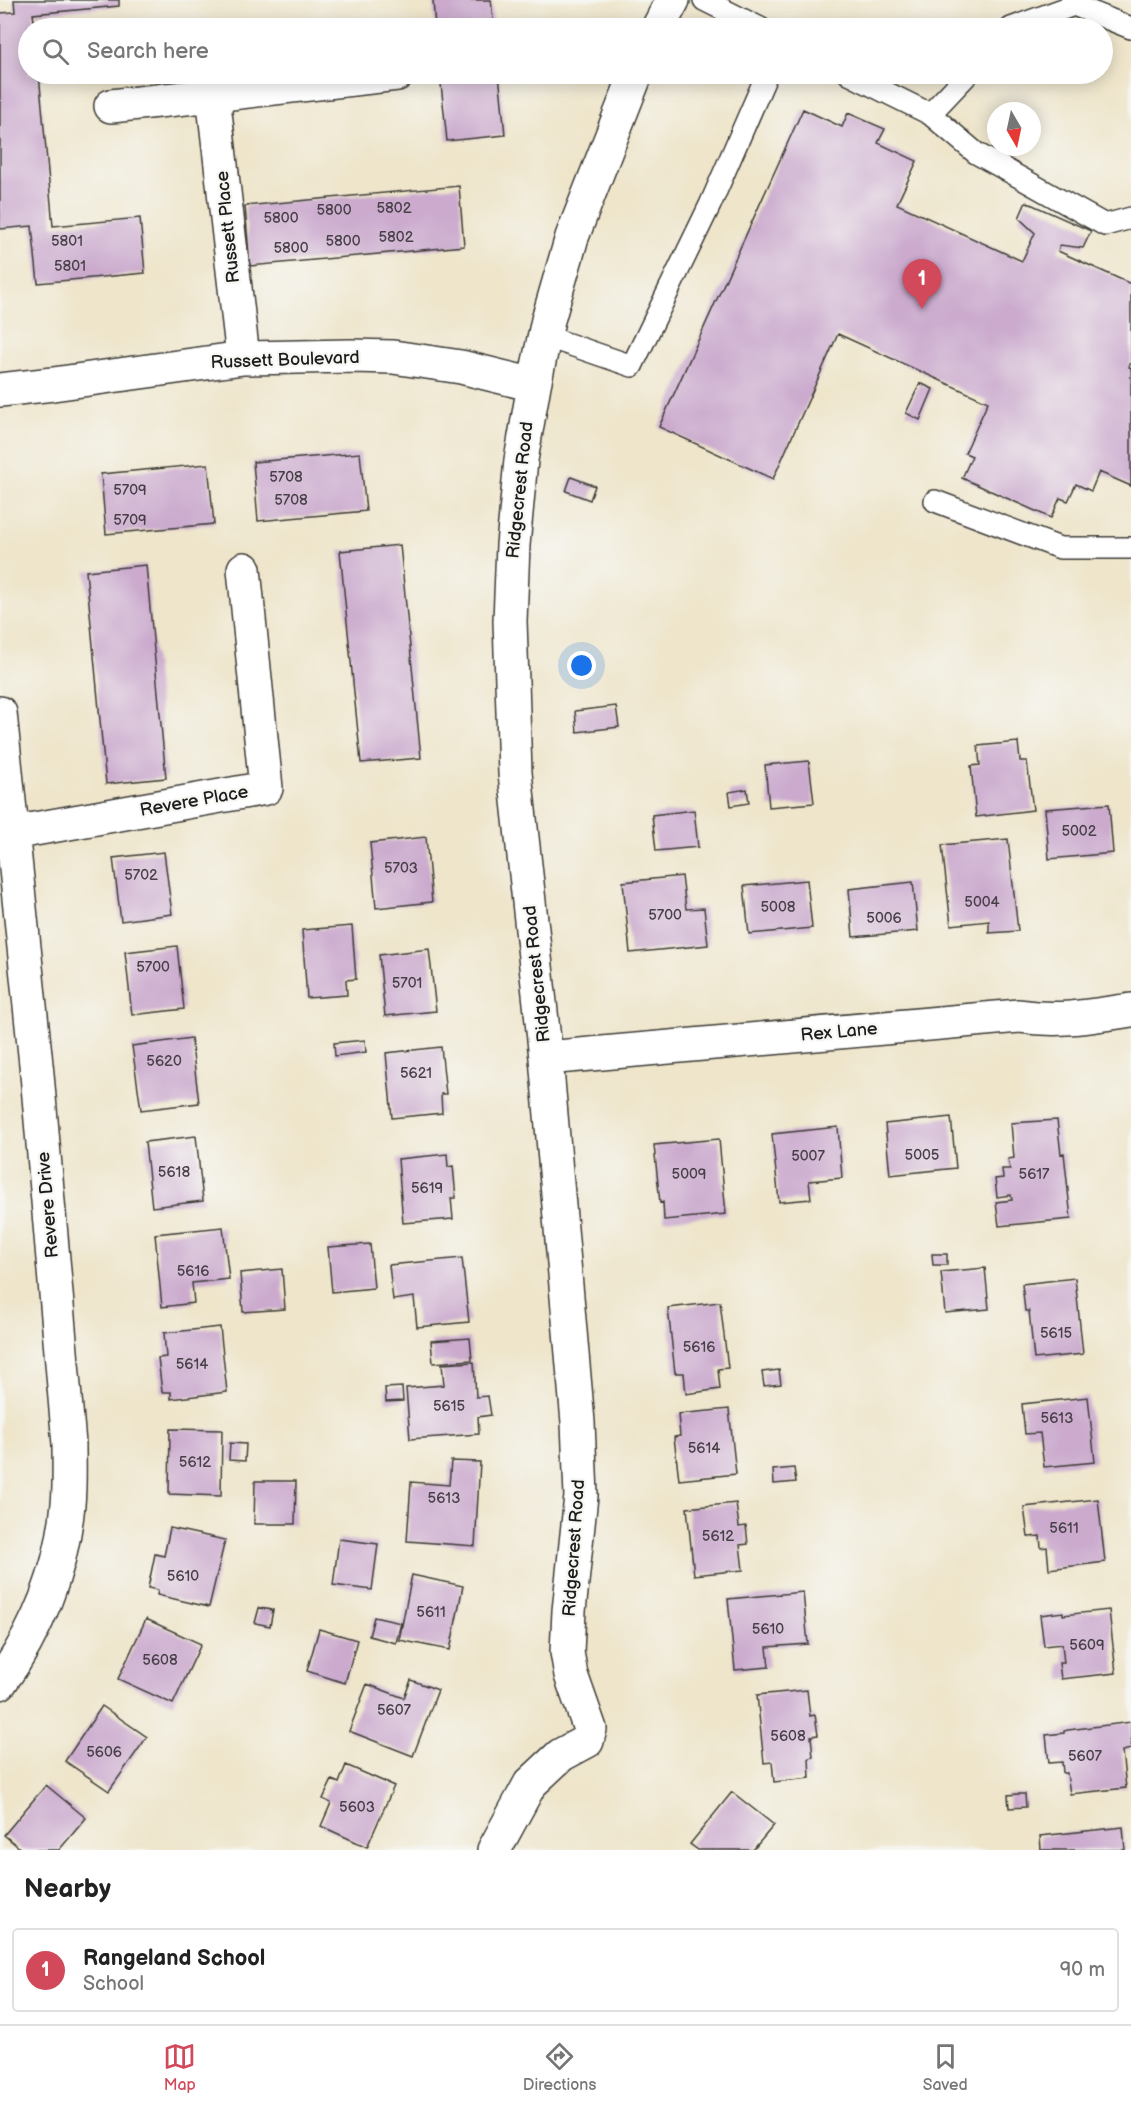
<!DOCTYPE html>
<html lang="en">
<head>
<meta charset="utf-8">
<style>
	body { margin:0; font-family:"Balsamiq Sans",sans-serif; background:#f2f2f2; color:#222 }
	.compass { position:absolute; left:987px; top:102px; width:54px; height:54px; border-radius:50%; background:#fff; box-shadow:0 3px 15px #0003; rotate:171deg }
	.you { position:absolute; left:582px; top:666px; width:21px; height:21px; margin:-15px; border:4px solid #fff; border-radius:50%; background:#1a73e8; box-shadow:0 0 0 9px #1a73e833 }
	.badge { display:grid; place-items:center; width:39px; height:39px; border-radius:50%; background:#d1495b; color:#fff; font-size:20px; font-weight:700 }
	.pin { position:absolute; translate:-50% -50px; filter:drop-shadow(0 2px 3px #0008) }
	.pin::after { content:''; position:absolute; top:32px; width:21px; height:18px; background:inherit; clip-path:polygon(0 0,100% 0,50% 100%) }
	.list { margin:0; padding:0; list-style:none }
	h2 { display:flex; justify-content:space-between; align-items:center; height:78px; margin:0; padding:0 24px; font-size:26px }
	h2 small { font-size:20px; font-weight:400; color:#767676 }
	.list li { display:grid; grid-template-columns:39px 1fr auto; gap:18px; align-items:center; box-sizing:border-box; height:84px; margin:0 12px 12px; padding:0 12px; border:2px solid #e0e0e0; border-radius:6px }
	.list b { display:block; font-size:22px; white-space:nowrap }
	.list p { margin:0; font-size:20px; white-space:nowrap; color:#767676 }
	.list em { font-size:20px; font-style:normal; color:#767676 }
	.icon { flex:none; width:33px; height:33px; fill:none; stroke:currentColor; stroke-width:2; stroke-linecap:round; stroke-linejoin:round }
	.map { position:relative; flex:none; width:1131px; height:1850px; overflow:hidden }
	.search { position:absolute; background:#fff; box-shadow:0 3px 15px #0003; left:18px; right:18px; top:18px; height:66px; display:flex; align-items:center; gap:15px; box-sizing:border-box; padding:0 21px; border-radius:33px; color:#767676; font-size:22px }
	.sheet { height:174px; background:#fff }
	nav { display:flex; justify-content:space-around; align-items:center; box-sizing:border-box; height:84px; border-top:2px solid #e0e0e0; background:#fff; font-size:16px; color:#767676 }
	nav a { display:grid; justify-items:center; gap:3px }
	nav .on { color:#d1495b }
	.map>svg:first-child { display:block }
</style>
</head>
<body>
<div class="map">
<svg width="1131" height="1850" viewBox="0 0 1131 1850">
	<rect width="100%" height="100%" fill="#f6f6f2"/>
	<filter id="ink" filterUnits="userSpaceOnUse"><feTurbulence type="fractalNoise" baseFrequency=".0167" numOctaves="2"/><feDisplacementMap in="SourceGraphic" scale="12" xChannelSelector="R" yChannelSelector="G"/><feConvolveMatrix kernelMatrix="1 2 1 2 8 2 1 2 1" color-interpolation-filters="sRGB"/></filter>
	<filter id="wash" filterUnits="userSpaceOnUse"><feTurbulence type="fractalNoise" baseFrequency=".008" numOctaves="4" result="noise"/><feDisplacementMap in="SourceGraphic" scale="24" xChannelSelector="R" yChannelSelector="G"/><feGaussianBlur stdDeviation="1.35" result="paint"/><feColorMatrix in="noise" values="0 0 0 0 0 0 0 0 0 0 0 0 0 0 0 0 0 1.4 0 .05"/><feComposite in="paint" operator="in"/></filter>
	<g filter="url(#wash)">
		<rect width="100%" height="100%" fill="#eee5cb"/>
		<g id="blocks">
			<path fill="#cbaace" d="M14,0H119V6L33,14L35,28H28V74H39L53,226L140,218L145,273L38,283L32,226L0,229V13L15,12Z
				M433,0H491L494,28H435Z
				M440,74H499L505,135L447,141Z
				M803,109L842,127L848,113L885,129L878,143L917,161L897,204L1022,261L1035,233L1019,218L1026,202L1091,231L1083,248L1060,245L1058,251L1131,284V362L1129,367L1131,368V486L1099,472L1091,491L1076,484L1068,501L1060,498L1051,518L962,478L972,456L965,453L988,402L838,334L773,479L659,427Z
				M459,186L464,246L250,266L245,206Z
				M920,383L933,389L920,420L906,413Z
				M360,453L366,511L258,521L253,462Z
				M208,464L214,524L106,534L101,474Z
				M571,477L595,486L590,500L566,491Z
				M400,545L421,758L361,763L340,551Z
				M146,565L166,778L106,784L86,571Z
				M616,706L619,727L577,732L575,711Z
				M1018,742L1020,761H1027L1033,810L976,817L971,766L980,765L978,746Z
				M809,761L814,803L769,807L765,765Z
				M747,789L749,803L731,806L729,792Z
				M1109,804L1113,853L1049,859L1045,809Z
				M694,810L698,847L656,851L652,815Z
				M426,837L432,902L376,908L370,843Z
				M1008,839L1018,931L989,933V921L951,925L942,845Z
				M164,852L172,914L121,921L113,858Z
				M682,876L686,909L704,908L708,945L630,953L623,882Z
				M807,880L812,928L749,934L744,886Z
				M913,882L918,931L853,937L849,889Z
				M352,926L356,979L346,980L347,995L307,998L302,930Z
				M177,946L184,1009L132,1015L125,952Z
				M429,949L436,1011L385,1016L379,955Z
				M191,1038L199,1103L141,1110L132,1046Z
				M365,1040L366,1052L335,1056L334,1043Z
				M441,1047L446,1094H441L442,1113L392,1118L386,1053Z
				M951,1117L956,1168L890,1175L885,1124Z
				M1057,1120L1061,1154L1064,1153L1071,1219L999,1226L996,1202L1012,1200L1011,1195L997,1197L995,1179L1003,1178L1002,1169H1010L1008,1159L1014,1158L1011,1123Z
				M838,1127L842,1178L809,1181L811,1199L779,1202L772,1134Z
				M196,1136L203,1201L152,1207L145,1142Z
				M719,1139L726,1214L664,1220L663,1202L660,1203L654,1145Z
				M447,1154L448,1167L453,1166L456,1198H451L453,1219L403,1223L398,1159Z
				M223,1227L229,1279L192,1283L194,1303L162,1307L155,1234Z
				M370,1244L374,1288L332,1292L328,1247Z
				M932,1254H947V1265H933Z
				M462,1258L469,1322L417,1327L414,1297L393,1300L389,1265Z
				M985,1268L989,1309L945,1313L941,1272Z
				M282,1269L285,1309L243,1312L240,1273Z
				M1075,1278L1083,1354L1034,1359L1029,1311H1025L1022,1284Z
				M720,1302L728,1368L718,1369L720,1389L686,1394L684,1373H675L668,1308Z
				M220,1327L227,1392L171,1399V1392H162L158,1358L166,1357L164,1333Z
				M470,1338L472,1360L433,1363L431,1341Z
				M474,1362L476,1397L488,1396L491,1415L478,1417L479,1434L410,1439L406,1388L444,1385L442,1364Z
				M779,1370L781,1384L764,1386L762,1372Z
				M402,1387L403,1401L386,1402L385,1388Z
				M1088,1397L1095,1462L1044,1467L1040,1433L1025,1434L1022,1404Z
				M729,1409L736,1474L679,1480L674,1437L680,1436L678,1414Z
				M170,1429L222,1430L221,1496L169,1494Z
				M230,1443L246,1444L245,1461L229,1460Z
				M451,1461L480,1462L475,1546L407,1541L411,1482L449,1485Z
				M794,1468L796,1482L774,1484L773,1470Z
				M255,1481H296L295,1524H254Z
				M1098,1499L1105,1562L1049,1569L1047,1547L1041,1548L1040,1536L1028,1537L1024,1507Z
				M736,1503L739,1527L746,1526L748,1544L740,1545L743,1570L694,1575L687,1508Z
				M170,1528L225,1540L209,1607L157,1595L158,1590L148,1588L155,1554L164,1556Z
				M339,1539L378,1544L372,1590L333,1585Z
				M412,1575L463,1586L450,1650L399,1640Z
				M803,1592L808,1644L767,1647L769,1667L735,1670L728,1599Z
				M259,1608L273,1610L270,1626L255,1623Z
				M1109,1610L1116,1673L1061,1679L1059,1663H1064L1062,1644L1044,1646L1040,1615L1063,1612V1615Z
				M374,1617L401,1623L396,1643L369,1636Z
				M146,1619L201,1644L173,1704L118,1679Z
				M319,1629L357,1640L345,1683L307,1671Z
				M411,1680L438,1690L413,1756L349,1731L367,1684L404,1698Z
				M807,1690L810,1716L815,1715L818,1735L811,1736L813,1757L809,1758L810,1778L774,1782L772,1762L764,1763L757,1695Z
				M102,1706L147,1737L109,1791L65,1761Z
				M1131,1722V1749L1122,1751L1126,1788L1070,1794L1067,1773H1063L1062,1762L1049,1763L1046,1735L1064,1733V1731L1068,1730Z
				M346,1765L394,1786L367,1847L321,1826L331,1803L323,1799L332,1780L339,1783Z
				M46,1785L86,1818L59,1850H22L4,1835Z
				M732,1792L774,1825L753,1850H698L690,1844Z
				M1017,1794H1025L1026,1807L1009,1808L1008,1795Z
				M1123,1827L1125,1850H1041L1040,1836Z"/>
		</g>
	</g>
	<g filter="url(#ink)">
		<use href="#blocks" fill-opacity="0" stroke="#3c3a36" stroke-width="1.5"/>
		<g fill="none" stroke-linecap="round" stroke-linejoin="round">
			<defs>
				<path id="service" d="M704,0L760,28
					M1011,28L1074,5L1131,28
					M849,74L930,114L976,153L1105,225L1131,218
					M930,114L968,74
					M545,336L632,366L710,205L767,74
					M935,501L1060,548H1131"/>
				<path id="minor" d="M658,28L673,0
					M111,106L213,95
					M243,358L213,95L397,74
					M0,390L53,384L243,358L351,356L393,357L461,367L534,385
					M0,713L37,1074L69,1444C69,1464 70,1484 68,1504C62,1570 38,1630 0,1683
					M12,833L266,788L244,569
					M546,1058L1019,1016C1060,1022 1091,1016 1131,1010
					M494,1850L530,1784L561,1755L587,1741L590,1729L571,1675L567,1652L569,1611L581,1496L578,1422L546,1058L515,773L510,621L513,545L521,460L534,385L548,320L572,237L636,74"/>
			</defs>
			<use href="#service" stroke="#3c3a36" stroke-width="24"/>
			<use href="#minor" stroke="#3c3a36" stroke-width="36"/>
			<use href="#service" stroke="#fff" stroke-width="21"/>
			<use href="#minor" stroke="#fff" stroke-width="33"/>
		</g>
	</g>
	<g text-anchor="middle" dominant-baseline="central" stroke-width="4.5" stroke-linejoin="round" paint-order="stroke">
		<g font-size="15" fill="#484048">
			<text x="394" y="208">5802</text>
			<text x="334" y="210">5800</text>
			<text x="281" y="218">5800</text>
			<text x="396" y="237">5802</text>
			<text x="67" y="241">5801</text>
			<text x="343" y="241">5800</text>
			<text x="291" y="248">5800</text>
			<text x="70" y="266">5801</text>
			<text x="286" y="477">5708</text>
			<text x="130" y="490">5709</text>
			<text x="291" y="500">5708</text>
			<text x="130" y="520">5709</text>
			<text x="1079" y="831">5002</text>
			<text x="401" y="868">5703</text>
			<text x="141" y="875">5702</text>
			<text x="982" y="902">5004</text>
			<text x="778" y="907">5008</text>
			<text x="665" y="915">5700</text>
			<text x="884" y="918">5006</text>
			<text x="153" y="967">5700</text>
			<text x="407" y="983">5701</text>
			<text x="164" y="1061">5620</text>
			<text x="416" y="1073">5621</text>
			<text x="922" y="1155">5005</text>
			<text x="808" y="1156">5007</text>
			<text x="174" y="1172">5618</text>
			<text x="689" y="1174">5009</text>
			<text x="1034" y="1174">5617</text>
			<text x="427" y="1188">5619</text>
			<text x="193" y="1271">5616</text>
			<text x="1056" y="1333">5615</text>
			<text x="699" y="1347">5616</text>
			<text x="192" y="1364">5614</text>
			<text x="449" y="1406">5615</text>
			<text x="1057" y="1418">5613</text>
			<text x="704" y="1448">5614</text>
			<text x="195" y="1462">5612</text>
			<text x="444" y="1498">5613</text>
			<text x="1064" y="1528">5611</text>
			<text x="718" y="1536">5612</text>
			<text x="183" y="1576">5610</text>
			<text x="431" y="1612">5611</text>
			<text x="768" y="1629">5610</text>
			<text x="1087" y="1645">5609</text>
			<text x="160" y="1660">5608</text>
			<text x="394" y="1710">5607</text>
			<text x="788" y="1736">5608</text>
			<text x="104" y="1752">5606</text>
			<text x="1085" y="1756">5607</text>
			<text x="357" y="1807">5603</text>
		</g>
		<g font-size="18" fill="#1c1c1c" stroke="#f6f6f2">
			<text transform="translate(228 227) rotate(-96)">Russett Place</text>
			<text transform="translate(285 360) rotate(-2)">Russett Boulevard</text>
			<text transform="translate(520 490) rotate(-84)">Ridgecrest Road</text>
			<text transform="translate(194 801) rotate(-10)">Revere Place</text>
			<text transform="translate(537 974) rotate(-96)">Ridgecrest Road</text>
			<text transform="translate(839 1032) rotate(-5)">Rex Lane</text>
			<text transform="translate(48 1205) rotate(-95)">Revere Drive</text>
			<text transform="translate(574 1548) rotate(-86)">Ridgecrest Road</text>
		</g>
	</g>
</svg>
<svg class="compass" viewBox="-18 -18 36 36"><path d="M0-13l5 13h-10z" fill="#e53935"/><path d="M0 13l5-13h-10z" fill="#767676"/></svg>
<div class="you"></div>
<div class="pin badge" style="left:922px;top:309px">1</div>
<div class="search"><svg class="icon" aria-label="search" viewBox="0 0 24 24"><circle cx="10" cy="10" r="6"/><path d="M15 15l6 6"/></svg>Search here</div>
</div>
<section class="sheet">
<h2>Nearby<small></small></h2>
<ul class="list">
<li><span class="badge">1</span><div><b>Rangeland School</b><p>School</p></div><em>90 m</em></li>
</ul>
</section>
<nav>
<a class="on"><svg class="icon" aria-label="map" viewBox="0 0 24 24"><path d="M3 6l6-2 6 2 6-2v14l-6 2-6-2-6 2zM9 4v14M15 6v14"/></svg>Map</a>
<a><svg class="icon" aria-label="directions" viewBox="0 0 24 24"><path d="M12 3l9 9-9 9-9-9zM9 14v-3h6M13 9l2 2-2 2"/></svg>Directions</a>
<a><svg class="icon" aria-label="saved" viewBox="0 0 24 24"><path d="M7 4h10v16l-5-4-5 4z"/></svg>Saved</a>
</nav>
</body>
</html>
